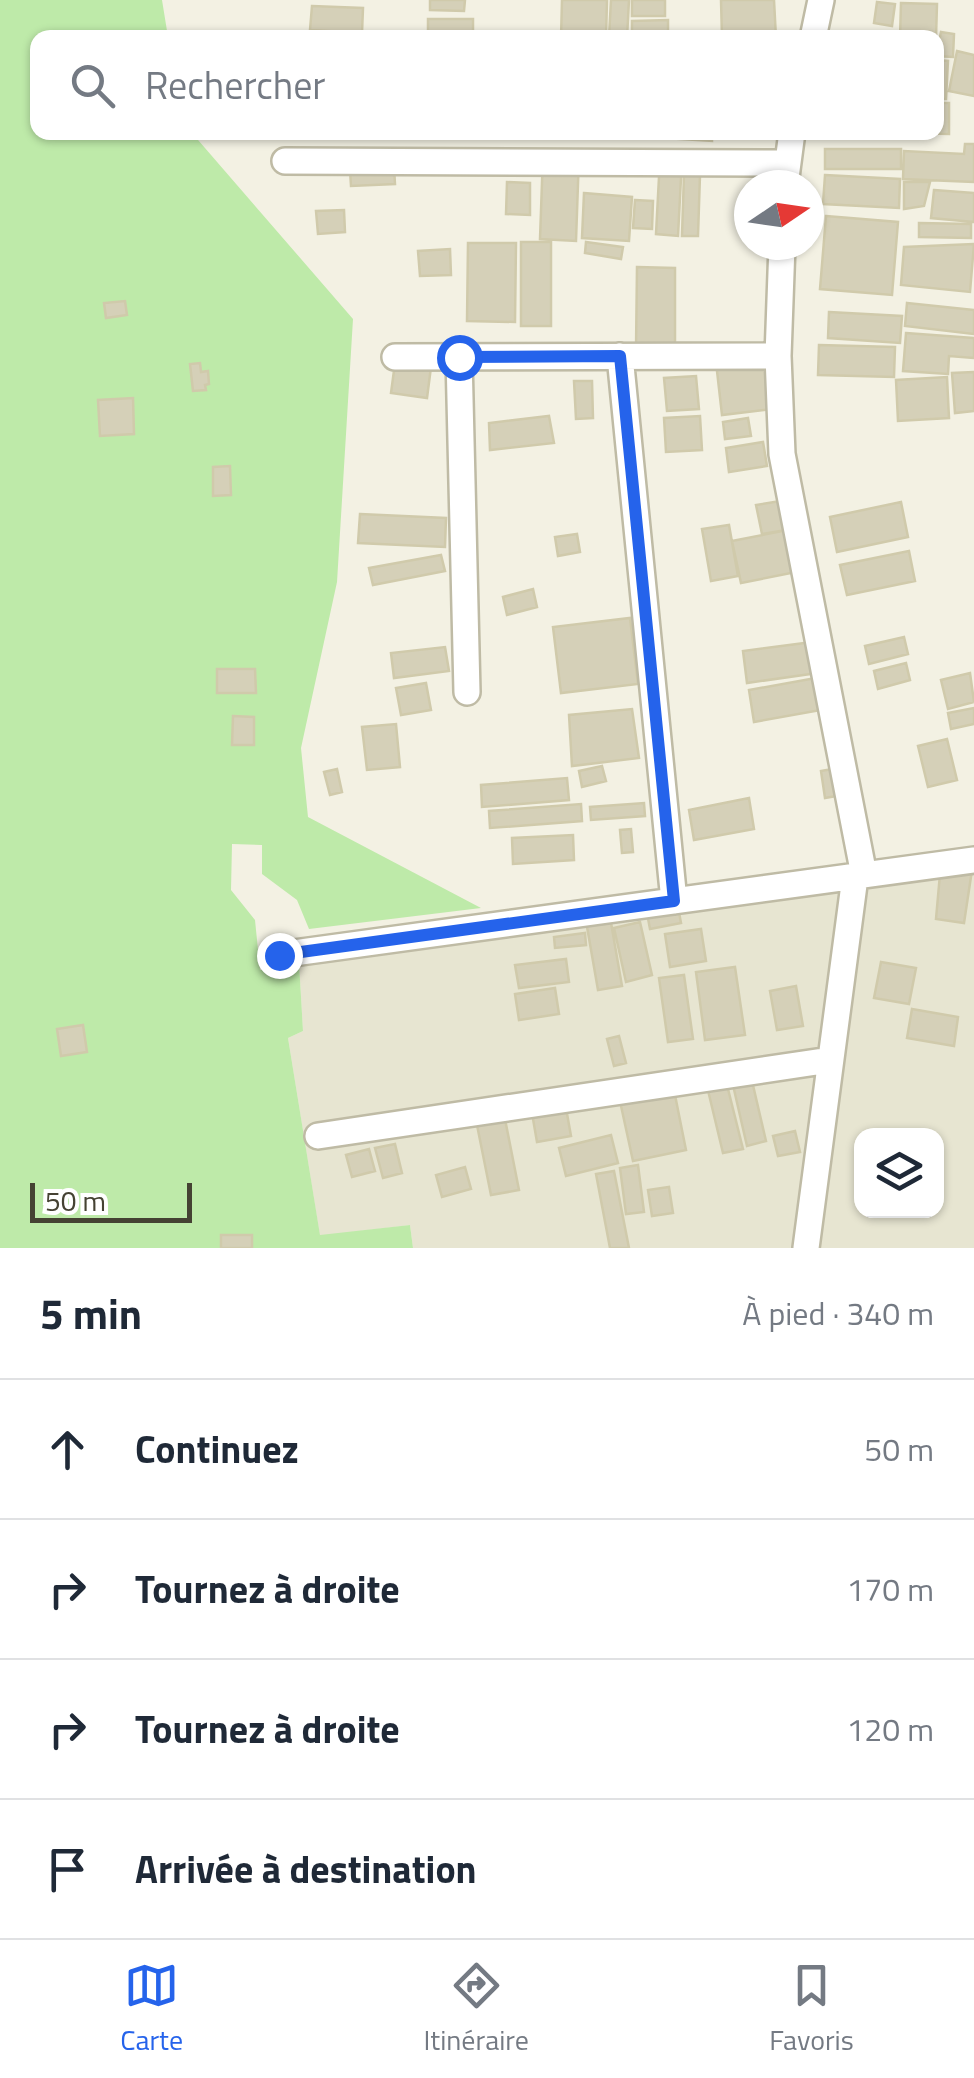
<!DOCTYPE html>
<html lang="fr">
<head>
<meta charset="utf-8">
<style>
	body { margin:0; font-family:"Titillium Web",sans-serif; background:#f6f6f7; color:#1f2937 }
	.controls { position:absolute; right:30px; bottom:30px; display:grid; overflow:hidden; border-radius:20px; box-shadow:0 2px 8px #0004 }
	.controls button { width:90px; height:90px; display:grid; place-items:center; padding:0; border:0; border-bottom:2px solid #e0e1e3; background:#fff; color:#1f2937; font:50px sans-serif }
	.compass { position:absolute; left:734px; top:170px; width:90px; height:90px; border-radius:50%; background:#fff; box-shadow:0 2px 8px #0004; rotate:77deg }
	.scale { position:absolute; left:30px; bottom:25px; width:162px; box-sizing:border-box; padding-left:10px; border:5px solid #454233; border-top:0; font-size:28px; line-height:35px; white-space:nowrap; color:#454233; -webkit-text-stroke:8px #fff; paint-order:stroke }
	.stop { position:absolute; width:30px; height:30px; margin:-22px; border:8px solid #2563eb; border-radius:50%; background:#fff }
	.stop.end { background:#2563eb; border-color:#fff; box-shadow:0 2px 10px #0008 }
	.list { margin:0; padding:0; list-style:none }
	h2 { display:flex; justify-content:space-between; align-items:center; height:130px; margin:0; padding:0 40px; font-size:42px }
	h2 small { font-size:32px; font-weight:400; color:#747a83 }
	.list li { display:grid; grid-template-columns:65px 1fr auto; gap:30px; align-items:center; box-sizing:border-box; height:140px; padding:0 40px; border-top:2px solid #e0e1e3 }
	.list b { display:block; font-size:38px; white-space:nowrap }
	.list em { font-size:32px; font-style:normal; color:#747a83 }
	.icon { flex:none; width:55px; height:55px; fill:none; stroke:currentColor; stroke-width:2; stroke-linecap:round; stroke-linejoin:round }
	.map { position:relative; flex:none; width:974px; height:1248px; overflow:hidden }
	.search { position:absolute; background:#fff; box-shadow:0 2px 8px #0004; left:30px; right:30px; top:30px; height:110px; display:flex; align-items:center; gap:25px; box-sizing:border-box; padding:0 35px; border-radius:20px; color:#747a83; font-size:38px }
	.sheet { height:690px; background:#fff }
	nav { display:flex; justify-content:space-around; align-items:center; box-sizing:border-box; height:140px; border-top:2px solid #e0e1e3; background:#fff; font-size:28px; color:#747a83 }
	nav a { display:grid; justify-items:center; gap:5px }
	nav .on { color:#2563eb }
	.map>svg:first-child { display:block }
</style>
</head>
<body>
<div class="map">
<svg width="974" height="1248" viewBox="0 0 974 1248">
	<rect width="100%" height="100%" fill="#f3f1e3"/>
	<path fill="#e7e5d1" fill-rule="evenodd" d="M974,872V1248H413L410,1225L320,1236L288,1038L303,1031L299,962ZM862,1136H936V1210H862Z"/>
	<path fill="#beeaa9" d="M0,0H162L168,37L38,38V132L192,133L353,319L337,582L301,748L308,817L481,908L309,929L297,900L262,874V845L232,844L231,890L255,920L260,970L299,962L303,1031L288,1038L320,1235L410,1225L413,1248H0Z"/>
	<path fill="#d5d0b8" stroke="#d0caab" stroke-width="2.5" d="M430,0H465L464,11L430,10Z
		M562,0H607L606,38H561Z
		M611,0H629L627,38L609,37Z
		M632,0H665V16H632Z
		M721,0H774L776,38H722Z
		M877,2L895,4L892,26L874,23Z
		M901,3L937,4L936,38H900Z
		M312,6L363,8L362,33L310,30Z
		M428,19H473V38H428Z
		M668,20V38H632V21Z
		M941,32L954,34L953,57L936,56Z
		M957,51L974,55V96L949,91Z
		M936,60L948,61L946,99H936Z
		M936,103H949V134L906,133L936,132Z
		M665,132H712V141L665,138Z
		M965,144H974V182L903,179L904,151L964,154Z
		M825,149H901V169H825Z
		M543,154L579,155L576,241L540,239Z
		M660,158L682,159L678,236L656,234Z
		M394,167L395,184L351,186L350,170Z
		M684,174L700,175L698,236H682Z
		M825,175L900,179L899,208L823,204Z
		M507,182L530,183V215L506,214Z
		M904,182H930L924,206L904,209Z
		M934,190L974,193V222L931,218Z
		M584,193L632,197L629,241L582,238Z
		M635,200L653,201L652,229L633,228Z
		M344,210L345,232L318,234L316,211Z
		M826,216L898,222L892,295L820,289Z
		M919,223L971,224V238L919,237Z
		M521,242H551V326H521Z
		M586,242L623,247L621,259L585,253Z
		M468,243H516L515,322L467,321Z
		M974,244L970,292L901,285L904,247Z
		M450,249L451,275L420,276L418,251Z
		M637,267L675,268V349H636Z
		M125,301L127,315L106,318L104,303Z
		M907,303L974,310V334L905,326Z
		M829,312L902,316L900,343L828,338Z
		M906,333L974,338V358L949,356L948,374L903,371Z
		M819,345L895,347L894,377L818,375Z
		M775,356L781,408L722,415L716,362Z
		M200,363L201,372L208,371L209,384L205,385L206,390L193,391L190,364Z
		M395,363L431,367L427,398L391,393Z
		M974,372V411L955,413L952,373Z
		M696,376L699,409L667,411L664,378Z
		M947,377L949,418L898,421L896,380Z
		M574,381H592L593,418L576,419Z
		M133,398L134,434L100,436L98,400Z
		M549,416L554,443L490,450L489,423Z
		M700,416L702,450L666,452L664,418Z
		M748,418L751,436L725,439L723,422Z
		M763,442L767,466L729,472L726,448Z
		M230,466L231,495L213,496V467Z
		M799,498L804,527L762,534L756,505Z
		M901,502L908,537L837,552L830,517Z
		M360,514L446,518L445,547L358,543Z
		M729,525L738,576L711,581L702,529Z
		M803,527L811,569L741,583L732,541Z
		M577,534L580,552L558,556L555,537Z
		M909,551L915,581L847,595L840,565Z
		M441,555L445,571L373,585L369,568Z
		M533,589L537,607L507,615L503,597Z
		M630,618L638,684L561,693L553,627Z
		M904,637L908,654L869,664L865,646Z
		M828,640L832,671L747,683L743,651Z
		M445,647L449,671L394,678L391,653Z
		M906,663L910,680L878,689L874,671Z
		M217,669H255L256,693H217Z
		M970,673L974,702L948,709L941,680Z
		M838,674L843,706L754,722L749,690Z
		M426,683L431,710L401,715L396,688Z
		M974,708V724L951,729L948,713Z
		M632,709L639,758L572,766L569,715Z
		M233,716L254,717V745H232Z
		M396,724L400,767L367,770L362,727Z
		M947,739L957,780L928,787L918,746Z
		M854,765L859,792L825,798L821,771Z
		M602,766L606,781L582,787L579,771Z
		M337,769L342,792L330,795L324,772Z
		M567,778L569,800L482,807L481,785Z
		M749,798L754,829L694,840L689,810Z
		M644,803L645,816L591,820L590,807Z
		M581,804L582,821L490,828L489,811Z
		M631,829L633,852L622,853L620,830Z
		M573,835L574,860L513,864L512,838Z
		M972,870L964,923L936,919L940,874Z
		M678,907L681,923L650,929L647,913Z
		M610,917L622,986L598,990L586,921Z
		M640,922L652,975L626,982L614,928Z
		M701,929L706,961L670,967L665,934Z
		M585,933L586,945L555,948L554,937Z
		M566,959L569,982L519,988L515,965Z
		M881,962L916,968L909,1004L874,998Z
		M735,967L745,1035L705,1040L696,972Z
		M684,975L693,1039L668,1042L659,978Z
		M796,986L803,1026L777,1030L770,991Z
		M555,988L559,1014L519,1020L515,994Z
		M912,1009L958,1017L954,1046L907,1038Z
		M83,1025L87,1052L61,1056L57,1029Z
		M619,1036L626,1063L614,1066L607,1039Z
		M749,1068L766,1141L747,1146L730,1072Z
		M725,1077L743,1149L723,1153L706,1082Z
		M672,1080L686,1150L633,1161L618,1092Z
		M566,1108L571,1136L537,1142L532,1113Z
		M503,1109L519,1190L491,1195L475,1115Z
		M795,1131L800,1152L778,1156L773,1136Z
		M611,1135L618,1163L566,1176L559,1148Z
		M395,1144L402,1173L383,1178L375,1148Z
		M369,1149L375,1171L352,1177L346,1155Z
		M638,1165L644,1212L626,1214L620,1168Z
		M465,1167L471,1189L442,1197L436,1175Z
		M614,1171L629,1248H610L596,1174Z
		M669,1187L673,1213L652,1216L648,1190Z
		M221,1235H252V1248H221Z"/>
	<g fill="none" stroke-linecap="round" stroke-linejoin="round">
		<defs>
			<path id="minor" d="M813,38L821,0
				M285,161L785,163
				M785,185L792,132
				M782,245L778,356L782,454L864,875
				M620,356L674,901
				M395,357L778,356
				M459,357L467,692
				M279,955L974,860
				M318,1136L830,1060
				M806,1248L855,877"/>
		</defs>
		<use href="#minor" stroke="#bfbba5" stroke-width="30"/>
		<use href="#minor" stroke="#fff" stroke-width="25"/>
	</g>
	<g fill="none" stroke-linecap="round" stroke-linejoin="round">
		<path stroke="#2563eb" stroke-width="12" d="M279,955L674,901L620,356L459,357"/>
	</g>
</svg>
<div class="controls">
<button><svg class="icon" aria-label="layers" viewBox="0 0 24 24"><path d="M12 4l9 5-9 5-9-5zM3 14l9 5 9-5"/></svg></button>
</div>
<svg class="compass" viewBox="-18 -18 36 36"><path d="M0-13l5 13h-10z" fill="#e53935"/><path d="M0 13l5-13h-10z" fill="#747a83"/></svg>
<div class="scale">50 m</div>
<div class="stop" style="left:459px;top:357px"></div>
<div class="stop end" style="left:279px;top:955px"></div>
<div class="search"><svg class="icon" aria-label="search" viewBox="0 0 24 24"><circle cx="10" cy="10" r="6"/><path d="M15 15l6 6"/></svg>Rechercher</div>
</div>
<section class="sheet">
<h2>5 min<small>À pied · 340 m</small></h2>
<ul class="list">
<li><svg class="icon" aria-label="ahead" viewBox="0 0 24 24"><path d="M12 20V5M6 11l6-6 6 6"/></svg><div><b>Continuez</b></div><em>50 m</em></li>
<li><svg class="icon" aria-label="right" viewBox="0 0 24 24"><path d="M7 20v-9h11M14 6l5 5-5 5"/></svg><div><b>Tournez à droite</b></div><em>170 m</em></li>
<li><svg class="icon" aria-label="right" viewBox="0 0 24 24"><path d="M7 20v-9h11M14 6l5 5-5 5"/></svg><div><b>Tournez à droite</b></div><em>120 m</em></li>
<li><svg class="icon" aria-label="arrive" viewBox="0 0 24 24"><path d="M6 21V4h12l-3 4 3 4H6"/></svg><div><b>Arrivée à destination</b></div></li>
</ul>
</section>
<nav>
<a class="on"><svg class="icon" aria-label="map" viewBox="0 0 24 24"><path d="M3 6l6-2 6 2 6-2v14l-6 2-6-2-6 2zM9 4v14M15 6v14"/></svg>Carte</a>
<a><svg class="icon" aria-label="directions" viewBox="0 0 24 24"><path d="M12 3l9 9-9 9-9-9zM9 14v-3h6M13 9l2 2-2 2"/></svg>Itinéraire</a>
<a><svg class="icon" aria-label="saved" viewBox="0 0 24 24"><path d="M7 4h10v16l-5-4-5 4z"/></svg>Favoris</a>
</nav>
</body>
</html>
